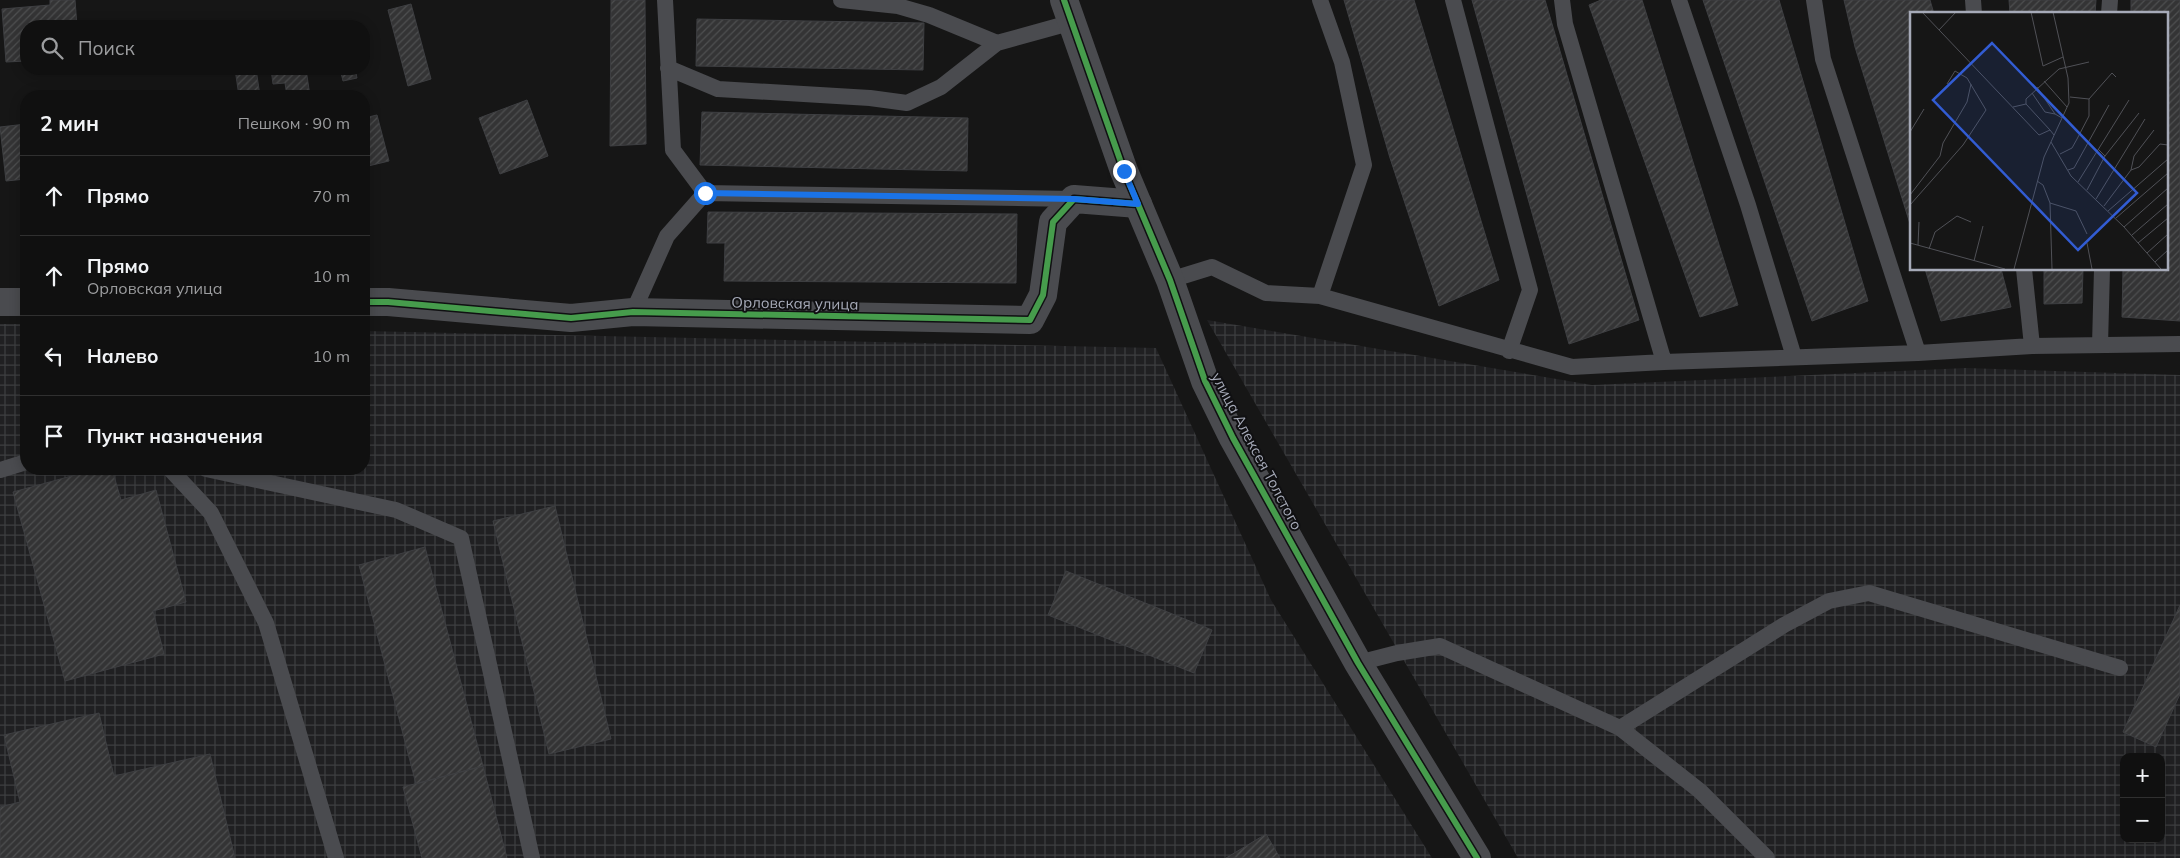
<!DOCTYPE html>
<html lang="ru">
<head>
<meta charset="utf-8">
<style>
	body { margin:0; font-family:Mulish,sans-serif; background:#1e1e1e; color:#f1f3f6 }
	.controls { position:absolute; right:15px; bottom:15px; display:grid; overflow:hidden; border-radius:10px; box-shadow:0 2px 12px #0003 }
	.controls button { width:45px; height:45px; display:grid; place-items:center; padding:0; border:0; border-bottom:1px solid #303030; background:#101010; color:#f1f3f6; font:25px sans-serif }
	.stop { position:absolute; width:15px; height:15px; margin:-11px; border:4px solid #1a73e8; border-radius:50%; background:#fff }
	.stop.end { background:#1a73e8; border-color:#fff; box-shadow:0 1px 5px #0008 }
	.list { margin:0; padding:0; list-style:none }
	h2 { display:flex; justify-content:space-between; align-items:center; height:65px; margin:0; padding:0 20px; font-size:21px }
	h2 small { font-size:16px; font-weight:400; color:#9c9d9f }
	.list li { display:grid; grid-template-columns:32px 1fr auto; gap:15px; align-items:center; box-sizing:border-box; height:80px; padding:0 20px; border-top:1px solid #303030 }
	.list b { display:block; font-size:19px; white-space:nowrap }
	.list p { margin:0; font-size:16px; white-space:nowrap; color:#9c9d9f }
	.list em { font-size:16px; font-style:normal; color:#9c9d9f }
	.icon { flex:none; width:28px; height:28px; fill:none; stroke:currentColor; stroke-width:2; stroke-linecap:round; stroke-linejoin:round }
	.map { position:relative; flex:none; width:2180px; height:858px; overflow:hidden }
	.search { position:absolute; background:#101010; box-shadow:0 2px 12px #0003; left:20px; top:20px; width:350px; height:55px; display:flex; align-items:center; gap:12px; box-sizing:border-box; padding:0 18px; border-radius:20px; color:#9c9d9f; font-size:19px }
	.panel { position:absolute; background:#101010; box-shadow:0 2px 12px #0003; left:20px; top:90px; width:350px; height:385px; border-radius:20px }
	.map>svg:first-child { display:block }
</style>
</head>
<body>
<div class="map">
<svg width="2180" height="858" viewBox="0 0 2180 858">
	<defs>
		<pattern id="industrial-grid" width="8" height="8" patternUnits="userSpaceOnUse" patternTransform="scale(1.25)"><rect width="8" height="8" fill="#202022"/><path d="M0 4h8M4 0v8" fill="none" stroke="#3d3e40"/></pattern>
		<pattern id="building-hatch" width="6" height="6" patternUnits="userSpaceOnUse" patternTransform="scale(1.25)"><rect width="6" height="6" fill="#343435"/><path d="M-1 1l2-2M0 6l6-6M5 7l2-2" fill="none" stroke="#4e4f50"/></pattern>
	</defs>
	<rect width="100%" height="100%" fill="#161616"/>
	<path fill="url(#industrial-grid)" fill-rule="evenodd" d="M1207,320L1592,385L1966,368L2180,375V858H1518ZM2124,757H2161V839H2124Z
		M0,324H26V469H364V331L1156,348L1271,600L1432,858H0Z"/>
	<path fill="url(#building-hatch)" stroke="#3e3f42" d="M50,0H75L77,26H26V61L6,62L2,9L50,5Z
		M611,0H645L646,144L610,146Z
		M1344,0H1414L1499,280L1439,306L1390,158Z
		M1472,0H1545L1639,320L1569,344Z
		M1601,0H1642L1738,305L1700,317L1589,5Z
		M1703,0H1779L1868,301L1812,321Z
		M1844,0H1930L1934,14H1911V227L1855,47Z
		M2009,0H2096L2095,14H2010Z
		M2131,0H2180V321L2122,317L2123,269H2166V14H2131Z
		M411,4L431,79L408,86L388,10Z
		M697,19L924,23L923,70L696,66Z
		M235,69H256L260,96H239Z
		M271,69H306L310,96H287L285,83L273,84Z
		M340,69H355L357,78L343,81Z
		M527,100L548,156L500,174L479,118Z
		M702,112L968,118L967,171L700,165Z
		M377,115L389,161L364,167V118Z
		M26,124V179L6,181L0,127Z
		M708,212L1017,214L1016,283L724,281L725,243H707Z
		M1925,269H2001L2011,307L1941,321Z
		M2044,269H2083L2082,303L2044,304Z
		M97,469H112L121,500L156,490L186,602L153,611L164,654L65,681L13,492Z
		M555,506L611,739L549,754L493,521Z
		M425,547L483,766L416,784L359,565Z
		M1066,571L1212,630L1194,673L1048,615Z
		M2180,605V694L2156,747L2123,732Z
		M99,713L114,776L210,754L235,858H0V807L20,802L4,735Z
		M483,766L507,858H422L403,787Z
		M1266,834L1280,858H1226Z"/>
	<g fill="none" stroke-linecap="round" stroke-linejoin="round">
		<path stroke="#4a4b4f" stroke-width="16" d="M665,0L673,150L705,193
			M841,0L898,6L929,15L997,43L1073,22
			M1320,0L1342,62L1364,165L1320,296
			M1453,0L1530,290L1509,351
			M1562,0L1565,24L1664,362
			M1679,0L1748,205L1794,357
			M1814,0L1823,59L1918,353
			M1973,0L1974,14
			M2109,14L2110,0
			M668,68L718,89L870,98L907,103L941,87L997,43
			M2024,269L2032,346
			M1170,280L1212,267L1266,293L1320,296L1572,367L1664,362L1918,353L2032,346L2180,344
			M633,312L667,236L705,193L1074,199
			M2100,345L2102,269
			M170,469L211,513L266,623L336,858
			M206,469L396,510L461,538L532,858
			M0,470L26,462
			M1358,663L1397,653L1440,646L1620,728L1700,791L1767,858
			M1620,728L1784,625L1829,601L1869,593L2120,668"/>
		<path stroke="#4a4b4f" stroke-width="28" d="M0,302H26
			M364,302H388L571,318L633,312L1030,320L1043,295L1053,222L1074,199L1138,204"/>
		<path stroke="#4a4b4f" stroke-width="28" d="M1064,0L1124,171L1170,280L1205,381L1233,438L1358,663L1477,858"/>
		<defs>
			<path id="cycleway" d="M1064,0L1124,171L1170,280L1205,381L1233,438L1358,663L1477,858
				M364,302H388L571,318L633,312L1030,320L1043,295L1053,222L1074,199L1138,204"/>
		</defs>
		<use href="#cycleway" stroke="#101012" stroke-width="9"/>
		<use href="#cycleway" stroke="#469c4c" stroke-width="6"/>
	</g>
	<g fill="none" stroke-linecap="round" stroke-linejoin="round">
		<path stroke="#1a73e8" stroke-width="6" d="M705,193L1074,199L1138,204L1124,171"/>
	</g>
	<g text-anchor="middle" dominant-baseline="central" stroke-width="4" stroke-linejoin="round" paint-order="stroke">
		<g font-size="15" fill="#a6aab8" stroke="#101012">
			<text transform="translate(795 303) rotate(1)">Орловская улица</text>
			<text transform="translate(1257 451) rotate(62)">улица Алексея Толстого</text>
		</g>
	</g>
	<g transform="translate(1910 12)">
		<rect width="258" height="258" fill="#161616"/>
		<path fill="none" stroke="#505157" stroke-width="1" d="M12,0L129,123L140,118L144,123M121,0L133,54L153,45M29,18L46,0M134,69L157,95M127,75L145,102L152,106M122,81L135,100L145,102M160,85L179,87L202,61L206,65M116,92V87L149,57L179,50M103,95L116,92L140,118M0,120L14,97M141,130L161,164L214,215L251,257M150,142L162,136L167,127L179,104V87M195,144L229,101M158,158L164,156L199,93M221,158L229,155L250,132L258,133M127,169L133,173L140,191L142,257M168,170L219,88M177,178L195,144L188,137M0,183L30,144L33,131L57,90L61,72M186,187L235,107M140,191L166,199L177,222M0,193L53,133L76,98L57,66L45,59L37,72M194,194L221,158L224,144L244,118M198,199L258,147M206,206L258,161M214,215L258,176M222,223L258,192M0,231L95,257M177,231L182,257M228,231L258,206M8,233L9,210M19,237L25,220L47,204L61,210M237,241L258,222M64,249L73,214M245,250L258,238M104,257L134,145L159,91L158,66L143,0"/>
		<path fill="#325cd3" fill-opacity="0.15" stroke="#325cd3" stroke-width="2.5" d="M82,31L227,181L168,238L23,88Z"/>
		<rect width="258" height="258" fill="none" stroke="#a6aab8" stroke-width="2.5"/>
	</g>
</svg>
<div class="controls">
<button>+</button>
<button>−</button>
</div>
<div class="stop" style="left:705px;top:193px"></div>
<div class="stop end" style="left:1124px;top:171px"></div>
<div class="search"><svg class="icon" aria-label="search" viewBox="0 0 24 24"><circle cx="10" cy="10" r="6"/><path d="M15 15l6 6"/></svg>Поиск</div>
<section class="panel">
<h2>2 мин<small>Пешком · 90 m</small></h2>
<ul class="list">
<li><svg class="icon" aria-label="ahead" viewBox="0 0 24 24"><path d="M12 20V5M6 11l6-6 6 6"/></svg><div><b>Прямо</b></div><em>70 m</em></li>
<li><svg class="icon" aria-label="ahead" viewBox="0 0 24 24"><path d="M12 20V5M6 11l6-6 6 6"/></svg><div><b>Прямо</b><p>Орловская улица</p></div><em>10 m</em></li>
<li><svg class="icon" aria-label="left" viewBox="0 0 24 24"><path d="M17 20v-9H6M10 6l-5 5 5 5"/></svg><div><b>Налево</b></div><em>10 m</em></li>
<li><svg class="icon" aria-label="arrive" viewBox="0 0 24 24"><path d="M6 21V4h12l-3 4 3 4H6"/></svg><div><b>Пункт назначения</b></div></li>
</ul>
</section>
</div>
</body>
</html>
